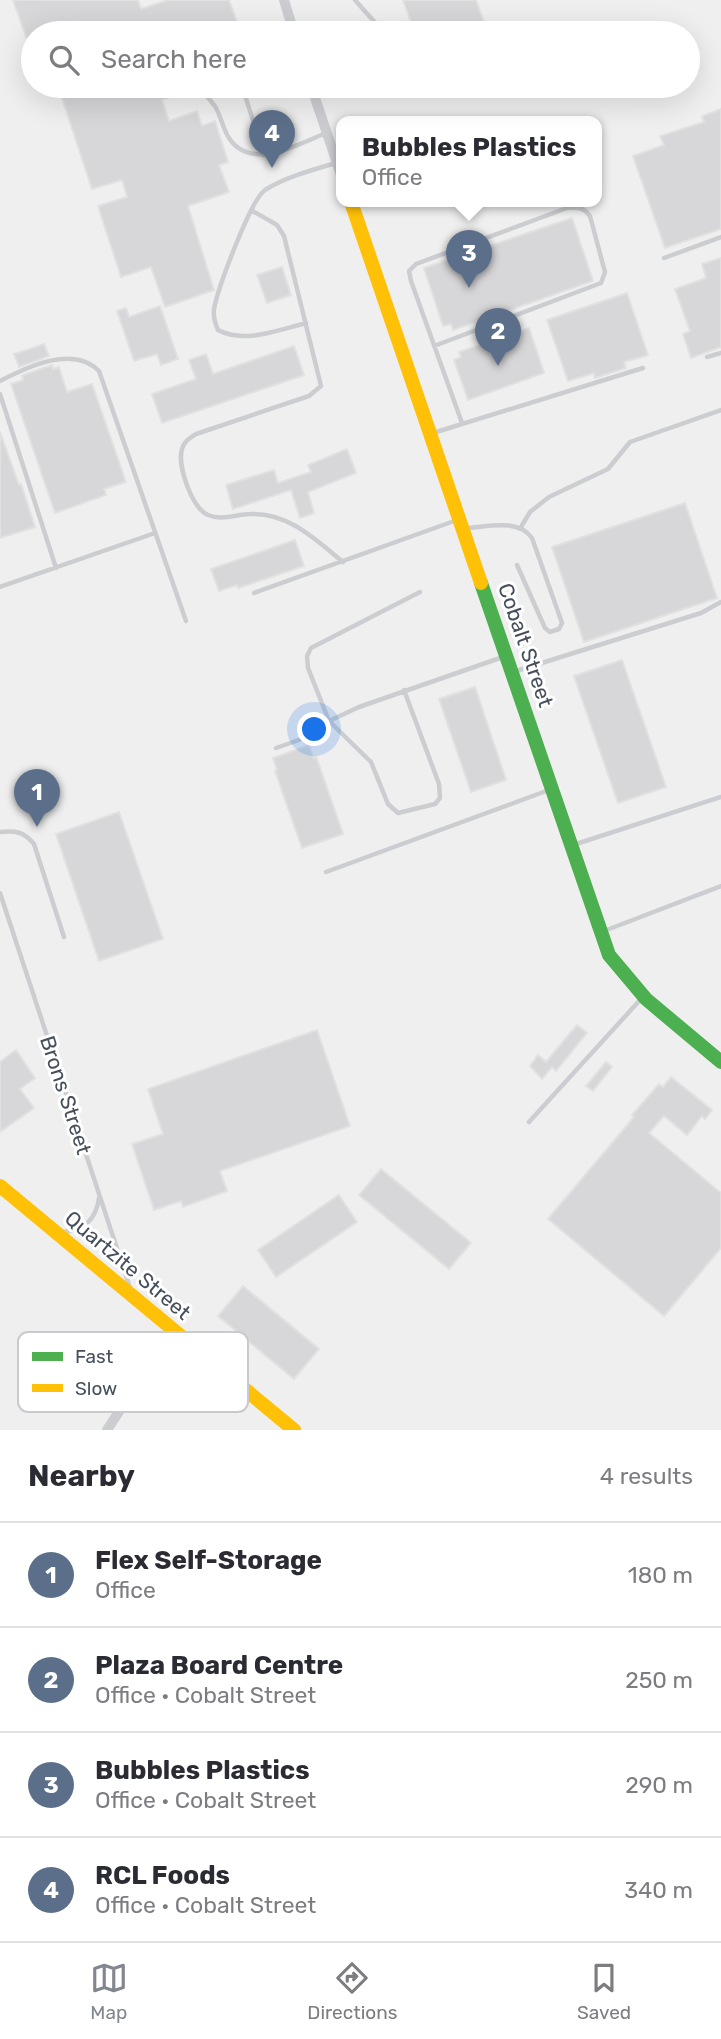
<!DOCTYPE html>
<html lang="en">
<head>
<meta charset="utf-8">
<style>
	body { margin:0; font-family:Rubik,sans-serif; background:#f2f2f3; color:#2b2b33 }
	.you { position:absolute; left:315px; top:730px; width:24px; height:24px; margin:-18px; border:5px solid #fff; border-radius:50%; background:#1a73e8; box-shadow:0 0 0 10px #1a73e833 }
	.badge { display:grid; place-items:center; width:46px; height:46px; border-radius:50%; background:#82878f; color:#fff; font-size:23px; font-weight:700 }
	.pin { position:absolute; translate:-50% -58px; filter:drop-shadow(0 2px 4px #0008) }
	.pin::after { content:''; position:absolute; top:37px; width:24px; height:21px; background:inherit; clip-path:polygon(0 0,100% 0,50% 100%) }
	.popup { position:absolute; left:336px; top:116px; width:266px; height:91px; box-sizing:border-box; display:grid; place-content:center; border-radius:14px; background:#fff; filter:drop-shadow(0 2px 5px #0005); font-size:23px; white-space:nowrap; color:#7c7c81 }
	.popup b { font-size:26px; color:#2b2b33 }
	.popup::after { content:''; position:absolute; left:50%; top:100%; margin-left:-14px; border:14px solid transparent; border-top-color:#fff }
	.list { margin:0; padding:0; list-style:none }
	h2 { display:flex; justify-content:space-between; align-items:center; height:91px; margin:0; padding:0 28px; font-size:30px }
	h2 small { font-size:23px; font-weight:400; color:#7c7c81 }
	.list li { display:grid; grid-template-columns:46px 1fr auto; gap:21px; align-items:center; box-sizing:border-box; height:105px; padding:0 28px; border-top:2px solid #e1e1e2 }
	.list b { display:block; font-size:26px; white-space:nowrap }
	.list p { margin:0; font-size:23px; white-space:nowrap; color:#7c7c81 }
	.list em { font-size:23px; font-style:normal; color:#7c7c81 }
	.icon { flex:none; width:38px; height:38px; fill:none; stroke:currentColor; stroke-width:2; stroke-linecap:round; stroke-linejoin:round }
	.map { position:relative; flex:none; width:721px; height:1430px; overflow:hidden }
	.search { position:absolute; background:#fff; box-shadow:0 7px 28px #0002; left:21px; right:21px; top:21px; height:77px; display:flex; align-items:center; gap:18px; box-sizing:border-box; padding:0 24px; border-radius:38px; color:#7c7c81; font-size:26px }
	.sheet { height:511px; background:#fff }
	nav { display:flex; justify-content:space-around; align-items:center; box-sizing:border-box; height:98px; border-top:2px solid #e1e1e2; background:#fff; font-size:19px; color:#7c7c81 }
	nav a { display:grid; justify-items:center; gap:4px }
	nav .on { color:#82878f }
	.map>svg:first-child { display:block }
</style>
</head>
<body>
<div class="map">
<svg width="721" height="1430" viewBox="0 0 721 1430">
	<rect width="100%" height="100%" fill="#f0efef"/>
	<path fill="#d7d7d9" stroke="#e1e1e2" stroke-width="2" d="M13,0H138L141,9L168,0H229L237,22L203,33H156L155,29L144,33H33L32,54Z
		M403,0H476L488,33H415Z
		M58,86H194L195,88L162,100L169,121L197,111L202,126L215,121L228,162L219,165L229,192L188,206L214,290L165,307L151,267L121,277L98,206L127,197L122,180L92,189Z
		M721,109V229L665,248L633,156L664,145L660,136L704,122L702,116Z
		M572,218L593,281L453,330L451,324L443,326L424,268Z
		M721,258V347L691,358L683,334L690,331L675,289L706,278L702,264Z
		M282,267L291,295L267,303L257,275Z
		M627,293L648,355L624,362L626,368L595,378L594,373L568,381L547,320Z
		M160,306L178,359L161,365L157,354L134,361L117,311L126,308L129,317Z
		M529,328L544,373L468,400L454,360L461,357L459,352Z
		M44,344L49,356L19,367L14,354Z
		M294,346L304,375L162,423L152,394L196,379L189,360L206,354L213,374Z
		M52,365L53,369L59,367L67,392L92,384L126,482L104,489L106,495L55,513L11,384L23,380L22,376L26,374Z
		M0,432L19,485L21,484L35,527L0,538Z
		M347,449L356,473L308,492L314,513L300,518L291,490L233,509L226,485L274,470L278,483L311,472L308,465Z
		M685,503L717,598L584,642L552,547Z
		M295,540L304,566L238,588L237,585L219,591L211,569Z
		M622,660L666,787L618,803L574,676Z
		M475,687L506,780L471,792L439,699Z
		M309,745L314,758L316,756L343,834L302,848L275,771L277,770L273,758Z
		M119,812L163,939L99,961L56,834Z
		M577,1025L587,1033L556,1071L552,1067L542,1079L530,1066L538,1055L546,1062Z
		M317,1030L350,1126L220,1171L227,1191L183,1207L181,1201L154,1210L132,1144L163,1134L148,1089Z
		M16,1050L35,1078L20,1089L34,1108L0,1132V1062Z
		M606,1062L612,1067L593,1091L586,1086Z
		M671,1077L712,1110L705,1119L702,1116L687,1135L664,1116L649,1133L721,1193V1248L664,1316L548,1219L634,1117L632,1115L659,1084L663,1087Z
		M381,1169L471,1243L449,1269L359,1195Z
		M339,1195L357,1222L276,1277L258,1250Z
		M243,1286L319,1349L294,1379L218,1316Z"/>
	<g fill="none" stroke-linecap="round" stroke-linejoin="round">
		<path stroke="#cbcdd0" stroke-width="4.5" d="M355,0L378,26
			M199,86C204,94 211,100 216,108C221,117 223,129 229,138C251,172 299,144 326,133
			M242,86L264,155
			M251,210L277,225L284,236L321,386L309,396L196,434C190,438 184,441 182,449C177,466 192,508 208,515C223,521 236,514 250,514C288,512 316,540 343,562
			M664,258L721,237
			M306,323C279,330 244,344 218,330C215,323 213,316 214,309C218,288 250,201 265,190C286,177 312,170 336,163
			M434,346L601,283L605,272L590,216C583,207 578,207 567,208L416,264L409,271L411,281L462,423
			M707,357L721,353
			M0,381C29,366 73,345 99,371L186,621
			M0,394L56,568
			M433,433L643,368
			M521,527L530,512L549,497L608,469L630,442L721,410
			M465,528C488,527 517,518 532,538L562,623L559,629L550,632L545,628L517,565
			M0,587L155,533
			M254,593L457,520
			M513,672L701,613L721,602
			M404,690L439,784L440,798L435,804L398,813L388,804L371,762L329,721L308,668L307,656L311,648L420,592
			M276,748L316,734L329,721L359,707L503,657
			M0,832C16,830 24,832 34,844L64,937
			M573,845L721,797
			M326,872L549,790
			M0,893L130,1288
			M604,931L721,886
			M529,1122L640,1000
			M62,1232C84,1231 96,1220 99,1198"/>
		<path stroke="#cbcdd0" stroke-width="10" d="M284,0L294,33
			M311,86L341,175
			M107,1430L172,1330"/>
		<path stroke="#4caf50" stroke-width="14" d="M481,583L609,955L646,999L721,1062"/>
		<path stroke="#ffc107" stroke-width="14" d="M351,202L481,583
			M0,1186L294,1430"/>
	</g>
	<g text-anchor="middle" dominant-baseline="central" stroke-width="6" stroke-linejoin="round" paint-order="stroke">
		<g font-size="21" fill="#464f5c" stroke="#fff">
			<text transform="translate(526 645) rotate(71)">Cobalt Street</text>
			<text transform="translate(66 1095) rotate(72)">Brons Street</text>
			<text transform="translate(128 1265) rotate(40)">Quartzite Street</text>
		</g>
	</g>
	<rect x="18" y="1332" width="230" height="80" rx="10" fill="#fff" stroke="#c8cace" stroke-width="2"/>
	<rect x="32" y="1352" width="31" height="9" fill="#4caf50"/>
	<rect x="32" y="1384" width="31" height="8" fill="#ffc107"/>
	<g font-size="19" fill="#464f5c">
		<text x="75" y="1363">Fast</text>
		<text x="75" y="1395">Slow</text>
	</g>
</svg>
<div class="you"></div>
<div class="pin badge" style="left:37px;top:827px;background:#5c6f8a">1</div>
<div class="pin badge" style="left:498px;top:366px;background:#5c6f8a">2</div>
<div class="pin badge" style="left:469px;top:288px;background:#5c6f8a">3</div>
<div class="popup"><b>Bubbles Plastics</b>Office</div>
<div class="pin badge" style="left:272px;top:168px;background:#5c6f8a">4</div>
<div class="search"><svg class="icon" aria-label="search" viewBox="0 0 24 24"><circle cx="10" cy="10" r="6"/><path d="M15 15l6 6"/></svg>Search here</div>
</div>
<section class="sheet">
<h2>Nearby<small>4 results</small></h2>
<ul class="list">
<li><span class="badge" style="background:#5c6f8a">1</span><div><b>Flex Self-Storage</b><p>Office</p></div><em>180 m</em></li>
<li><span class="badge" style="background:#5c6f8a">2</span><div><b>Plaza Board Centre</b><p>Office · Cobalt Street</p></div><em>250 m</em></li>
<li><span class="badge" style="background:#5c6f8a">3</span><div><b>Bubbles Plastics</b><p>Office · Cobalt Street</p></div><em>290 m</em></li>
<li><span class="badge" style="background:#5c6f8a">4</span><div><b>RCL Foods</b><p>Office · Cobalt Street</p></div><em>340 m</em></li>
</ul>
</section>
<nav>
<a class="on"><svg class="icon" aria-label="map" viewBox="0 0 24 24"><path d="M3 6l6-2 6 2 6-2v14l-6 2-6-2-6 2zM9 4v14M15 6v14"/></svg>Map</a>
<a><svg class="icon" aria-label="directions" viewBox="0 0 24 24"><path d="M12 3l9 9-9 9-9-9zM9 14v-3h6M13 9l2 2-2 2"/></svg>Directions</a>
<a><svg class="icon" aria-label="saved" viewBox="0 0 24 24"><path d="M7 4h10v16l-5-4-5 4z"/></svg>Saved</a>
</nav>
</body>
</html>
